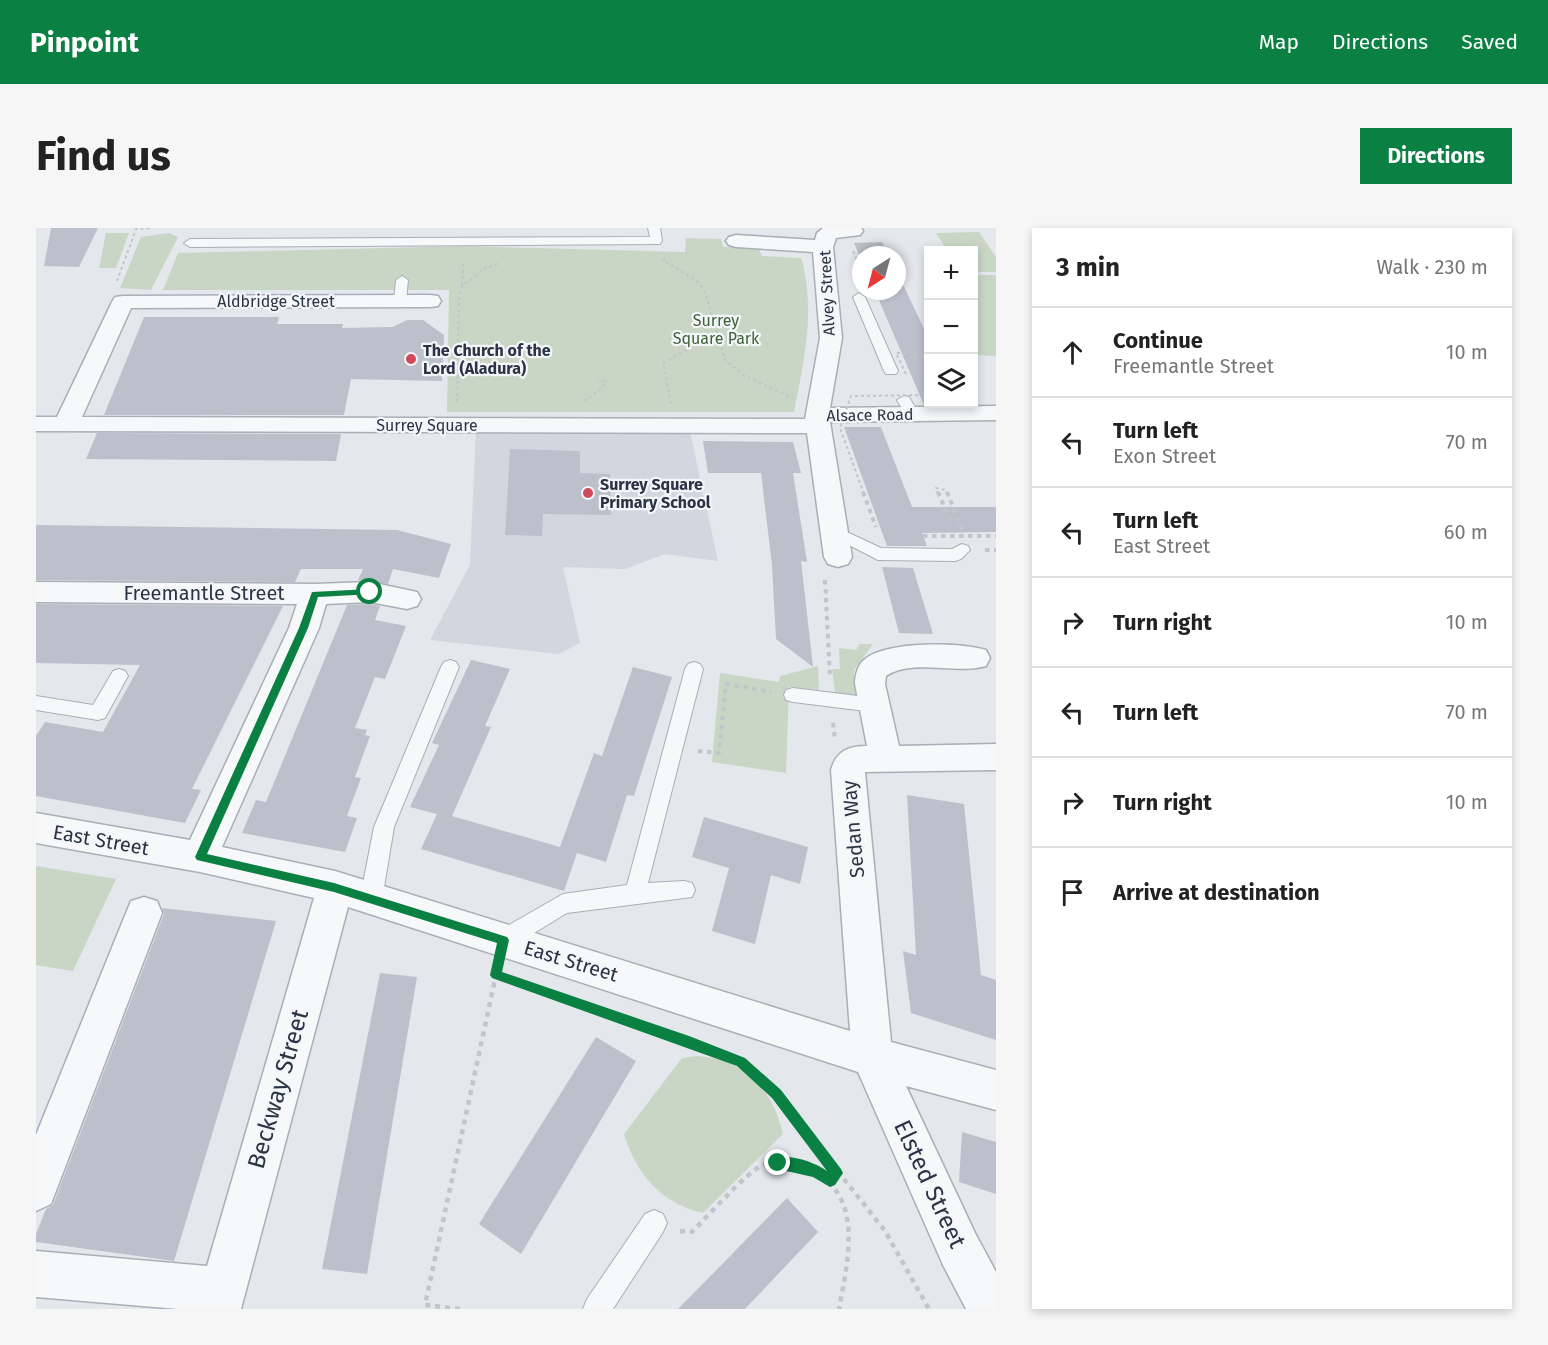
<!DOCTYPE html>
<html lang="en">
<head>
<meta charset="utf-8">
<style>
	body { margin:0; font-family:"Fira Sans",sans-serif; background:#f6f6f6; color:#222 }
	.controls { position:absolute; right:18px; top:18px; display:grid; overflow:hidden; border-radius:0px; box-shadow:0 3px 9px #0003 }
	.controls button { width:54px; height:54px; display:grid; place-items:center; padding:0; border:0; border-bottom:2px solid #e0e0e0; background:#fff; color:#222; font:30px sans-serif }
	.compass { position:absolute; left:816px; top:18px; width:54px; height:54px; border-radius:50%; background:#fff; box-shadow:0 3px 9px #0003; rotate:216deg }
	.stop { position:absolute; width:18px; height:18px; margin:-14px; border:4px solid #0b8043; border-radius:50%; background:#fff }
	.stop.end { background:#0b8043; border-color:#fff; box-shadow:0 2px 6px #0008 }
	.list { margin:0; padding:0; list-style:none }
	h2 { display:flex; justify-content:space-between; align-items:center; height:78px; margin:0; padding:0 24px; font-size:26px }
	h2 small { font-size:20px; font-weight:400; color:#767676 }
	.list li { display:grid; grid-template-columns:39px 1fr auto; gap:18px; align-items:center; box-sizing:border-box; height:90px; padding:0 24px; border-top:2px solid #e0e0e0 }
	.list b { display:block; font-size:22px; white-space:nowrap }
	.list p { margin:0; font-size:20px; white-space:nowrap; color:#767676 }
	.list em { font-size:20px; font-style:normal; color:#767676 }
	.icon { flex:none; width:33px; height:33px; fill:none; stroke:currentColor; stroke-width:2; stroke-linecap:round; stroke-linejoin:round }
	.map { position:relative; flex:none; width:960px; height:1081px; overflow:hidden; border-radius:0px }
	header { display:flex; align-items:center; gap:36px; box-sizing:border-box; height:84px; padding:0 30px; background:#0b8043; color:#fff }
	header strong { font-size:28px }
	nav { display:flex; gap:33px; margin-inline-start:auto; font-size:21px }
	.intro { display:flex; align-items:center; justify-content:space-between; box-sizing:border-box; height:144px; padding:0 36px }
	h1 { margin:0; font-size:42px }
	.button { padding:15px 27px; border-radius:0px; background:#0b8043; color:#fff; font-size:21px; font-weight:700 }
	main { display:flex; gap:36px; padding:0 36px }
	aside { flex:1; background:#fff; border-radius:0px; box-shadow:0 3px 9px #0003 }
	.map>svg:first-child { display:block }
</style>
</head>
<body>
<header>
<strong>Pinpoint</strong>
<nav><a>Map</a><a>Directions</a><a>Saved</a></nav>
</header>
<div class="intro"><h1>Find us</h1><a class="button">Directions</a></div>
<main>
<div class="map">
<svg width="960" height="1081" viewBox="0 0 960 1081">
	<rect width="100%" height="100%" fill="#e4e7ec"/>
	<path fill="#d2d6de" d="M440,203L654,204L682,333L629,326L589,341L527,339L544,415L523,426L394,412L434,337Z"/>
	<path fill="#c9d6c5" d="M943,4L960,29V44H938V22H911L900,5Z
		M70,5H93L80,40H63Z
		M133,5L142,9L115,62L84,60L105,9Z
		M650,10L685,11L687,19H722L726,28L765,30C780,80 768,134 758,184H411L413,62H127L142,25L429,18L649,24Z
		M938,47H960V128L938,127Z
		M824,416H837L818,442L821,472L800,470L796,441H804L803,420L820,422Z
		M782,438L783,462L753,459L750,545L676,534L684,445L743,454L744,448Z
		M0,638L80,651L37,743L0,737Z
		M660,828C709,831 736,860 747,906L667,985C626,976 600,946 588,906L646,830Z"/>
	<path fill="#bbc0ca" d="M15,0H62L43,39L8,38Z
		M846,14L853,27H825V31L818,15Z
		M861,44L892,109V177H888L839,63H861Z
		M108,89H243L241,96H307L306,100L357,99L371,92H387L408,107L406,153L315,151L308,187H68Z
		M808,199H845L876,279H960V304L886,305L891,318H851Z
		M61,205L305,206L300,233L50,231Z
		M667,213L757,214L765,245H757L771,334L765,333L777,439L740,411L736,337L725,245H672Z
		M474,221L544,223V245L574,246L575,287L507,286L506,308L469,307Z
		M0,297L361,302L415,316L403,350L357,341L352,356L322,352L327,341H265L259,354L0,352Z
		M846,339L877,340L897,406L863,405Z
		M0,376L247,378L156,561L165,562L149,595L0,568V508L9,494L67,504L104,437L0,435Z
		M334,376L344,378L339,392L370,398L349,451L339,449L319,500L331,502L329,507L334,508L319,549L325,550L311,588L321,590L309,624L206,605L220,572L230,574L311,377Z
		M435,432L474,441L449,498L455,499L416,588L524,619L558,525L566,528L597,439L636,449L598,568L591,567L570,634L541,625L528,663L385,621L401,586L374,579L403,517L396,515Z
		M871,567L928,576L945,747L960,752V812L875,785L867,723L880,727Z
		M668,589L772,619L764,656L735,647L719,716L676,703L693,640L656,629Z
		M126,680L240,693L138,1033L0,1014V1006L10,981L17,977L128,686Z
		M344,745L381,749L331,1046L286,1041Z
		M560,809L600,833L485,1026L443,996Z
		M926,904L960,914V966L923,954Z
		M751,970L782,1004L709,1081H642Z"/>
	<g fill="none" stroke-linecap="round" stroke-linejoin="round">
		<defs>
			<path id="service" d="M612,0H624L626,13L624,16L154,19L148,15L154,11L614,9Z
				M366,48L372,52L370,73L364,77L358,73L360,52Z
				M823,65L829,69L862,143L860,146H850L848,143L817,69Z
				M868,168L873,169L883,186L881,189H871L861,172Z
				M813,305L845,320L916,321L926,316L932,318L934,322L925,331L919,333L842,332L811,316H794L792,312L794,308Z
				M414,432L420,434L423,439L358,599L346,671L343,678L335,680L327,678L324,671L338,599L405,439L408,434Z
				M658,434L664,436L667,441L612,655L648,653L656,655L659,662L656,669L531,685L475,719L467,722L459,719L456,712L459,705L527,666L591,657L649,441L652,436Z
				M83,441L89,443L92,448L69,490L62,492L0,482V468L57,477L77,443Z
				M757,460L838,470L845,472L847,477L845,482L838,484L757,474L750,472L748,467L750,462Z
				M618,982L627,986L631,995L627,1004L577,1081H547L551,1071L609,986Z"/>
			<path id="minor" d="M787,0H825L827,3L824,7L800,10L797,19L806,110L794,180L960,178V192L794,194L816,329L812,336L802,339L792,336L788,329L771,205L0,203V189H21L76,74L79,69L87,68L394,67L402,68L405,73L402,78L394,79L95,80L46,189L769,191L784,110L777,24L700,19L693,17L690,13L693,9L700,7L779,12L781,5Z
				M0,354L279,356L334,354L381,364L385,371L381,378L371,381L334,374L290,376L283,400L186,619L299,643L814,803L795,542C800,523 813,518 831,518L819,456C819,447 822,436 829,431C852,413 923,414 950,422L954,430L950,438C920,447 876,430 850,448L849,456L863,518L960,516V542L829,544L855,814L960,842V882L870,858L939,1005L960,1044V1081H930L907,1037L822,844L312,679L205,1081H142L0,1069V1023L171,1038L278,670L164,644L0,615V585L154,612L253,400L261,376L0,374Z
				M108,669L121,673L126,685L15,976L0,983V907L90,685L95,673Z"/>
		</defs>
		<use href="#service" stroke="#a9aeb7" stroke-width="2"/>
		<use href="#minor" stroke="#a9aeb7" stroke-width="3"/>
		<path stroke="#c2c5cb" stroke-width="2" stroke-dasharray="3 3" stroke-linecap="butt" d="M817,23L825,41
			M629,30L627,32L661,53L669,64L689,132L709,148L757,170
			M81,53L100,1L116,0
			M426,57L428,32
			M423,72L426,58L448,41L463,35
			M874,129L892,128
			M548,173L566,160L570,153L563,154
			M421,174L423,72
			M635,176L627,135L654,120L682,114
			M902,266L900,260L910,262L911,266"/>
		<path stroke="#c2c5cb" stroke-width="4" stroke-dasharray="4.5 4.5" stroke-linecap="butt" d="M902,264L916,297
			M911,264L926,302
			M949,322H960
			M789,352L794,449
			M797,495L799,512
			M662,523L683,525L690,456L735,464"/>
		<path stroke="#c2c5cb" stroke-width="4.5" stroke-dasharray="5 5" stroke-linecap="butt" d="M466,749L653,813L705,834L741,866L849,1003L893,1081
			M644,1003L656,1004C670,990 710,945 725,938C739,932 757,936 770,941C830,963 812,1032 803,1081
			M424,1081L389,1077L461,742"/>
		<use href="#service" fill="#f7f8fa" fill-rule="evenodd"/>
		<use href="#minor" fill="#f7f8fa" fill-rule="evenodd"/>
		<path stroke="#c2c5cb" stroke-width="2" stroke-dasharray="3 3" stroke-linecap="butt" d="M870,146L860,125H892
			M828,266L804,200L815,168L892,167"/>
		<path stroke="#c2c5cb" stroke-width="4" stroke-dasharray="4.5 4.5" stroke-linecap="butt" d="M827,264L840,299
			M887,308H960"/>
	</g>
	<path fill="#0b8043" d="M334,361L339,364L337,366L282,369L272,400L171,626L298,655L471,709L473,712L466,744L653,808L709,830L745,862L805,941L807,945L799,957L794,959L777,949L737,940L735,935L737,931C753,925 778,934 791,943L736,870L701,838L456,750L454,747L461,715L298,664L161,632L159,629L263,400L276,364Z"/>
	<g fill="#d1495b" stroke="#f4f6f9" stroke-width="2">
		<circle cx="375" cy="131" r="6"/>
		<circle cx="552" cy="265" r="6"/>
	</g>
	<g text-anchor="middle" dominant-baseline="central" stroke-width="4.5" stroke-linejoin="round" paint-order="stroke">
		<g font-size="16" fill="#2b3445" stroke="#f4f6f9">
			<text transform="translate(791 65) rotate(-93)">Alvey Street</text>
			<text x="240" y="73">Aldbridge Street</text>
			<text transform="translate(834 187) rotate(-1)">Alsace Road</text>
			<text x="391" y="197">Surrey Square</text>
		</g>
		<g font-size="16" fill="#3f6138" stroke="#f4f6f9">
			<text x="680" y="92">Surrey<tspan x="680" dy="18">Square Park</tspan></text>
		</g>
		<g font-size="16" font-weight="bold" fill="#2b3445" stroke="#f4f6f9" text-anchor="start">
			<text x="387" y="122">The Church of the<tspan x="387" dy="18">Lord (Aladura)</tspan></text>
			<text x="564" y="256">Surrey Square<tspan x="564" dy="18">Primary School</tspan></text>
		</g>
		<g font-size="20" fill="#2b3445" stroke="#f4f6f9">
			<text x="168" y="365">Freemantle Street</text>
			<text transform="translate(817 601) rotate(-95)">Sedan Way</text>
			<text transform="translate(65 612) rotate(10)">East Street</text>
			<text transform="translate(535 733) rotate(17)">East Street</text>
		</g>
		<g font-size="24" fill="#2b3445" stroke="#f4f6f9">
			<text transform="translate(242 861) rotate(-74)">Beckway Street</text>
			<text transform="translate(894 956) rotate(65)">Elsted Street</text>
		</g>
	</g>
</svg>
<div class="controls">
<button>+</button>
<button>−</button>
<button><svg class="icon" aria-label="layers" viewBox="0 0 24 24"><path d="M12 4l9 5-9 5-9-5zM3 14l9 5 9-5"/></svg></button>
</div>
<svg class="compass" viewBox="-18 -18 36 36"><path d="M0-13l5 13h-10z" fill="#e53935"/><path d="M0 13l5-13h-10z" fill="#767676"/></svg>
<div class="stop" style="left:334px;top:364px"></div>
<div class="stop end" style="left:742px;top:935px"></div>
</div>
<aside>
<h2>3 min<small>Walk · 230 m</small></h2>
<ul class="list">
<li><svg class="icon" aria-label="ahead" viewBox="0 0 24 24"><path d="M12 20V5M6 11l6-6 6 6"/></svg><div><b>Continue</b><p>Freemantle Street</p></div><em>10 m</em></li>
<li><svg class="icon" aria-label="left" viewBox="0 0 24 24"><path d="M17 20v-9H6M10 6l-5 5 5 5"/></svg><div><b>Turn left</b><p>Exon Street</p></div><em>70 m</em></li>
<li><svg class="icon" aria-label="left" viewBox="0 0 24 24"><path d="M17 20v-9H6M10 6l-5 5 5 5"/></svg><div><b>Turn left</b><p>East Street</p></div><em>60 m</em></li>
<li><svg class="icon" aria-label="right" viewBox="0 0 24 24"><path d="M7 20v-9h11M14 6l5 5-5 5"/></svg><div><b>Turn right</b></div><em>10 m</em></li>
<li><svg class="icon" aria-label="left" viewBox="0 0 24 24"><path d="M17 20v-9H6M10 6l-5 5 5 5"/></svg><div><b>Turn left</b></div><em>70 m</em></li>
<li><svg class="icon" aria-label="right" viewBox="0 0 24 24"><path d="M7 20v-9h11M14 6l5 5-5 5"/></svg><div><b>Turn right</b></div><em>10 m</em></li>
<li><svg class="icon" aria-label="arrive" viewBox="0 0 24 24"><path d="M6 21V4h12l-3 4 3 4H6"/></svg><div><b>Arrive at destination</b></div></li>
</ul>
</aside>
</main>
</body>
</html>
